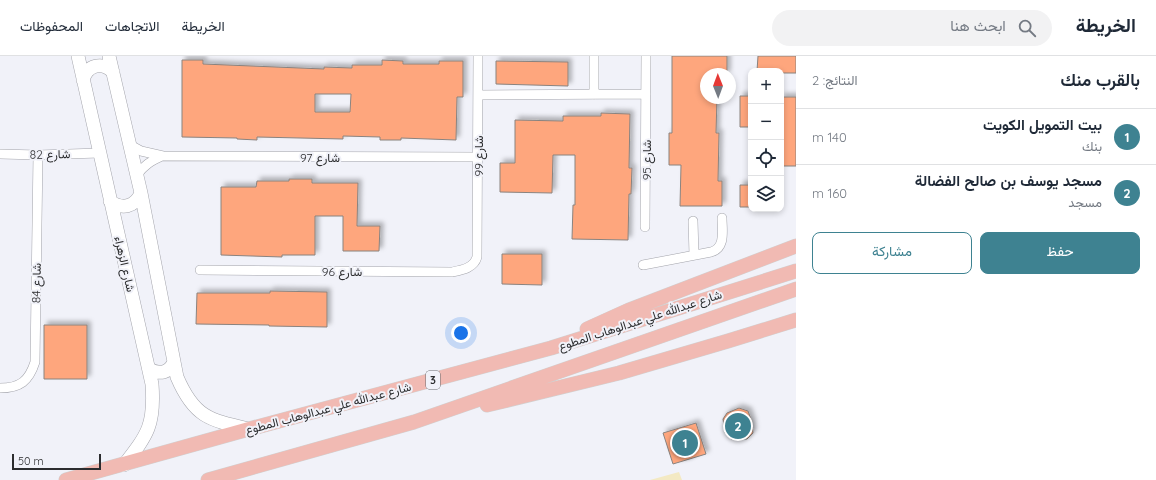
<!DOCTYPE html>
<html lang="ar">
<head>
<meta charset="utf-8">
<style>
	body { margin:0; font-family:Quicksand,Vazirmatn,sans-serif; background:#f2f2f3; color:#1f2937; direction:rtl }
	.controls { position:absolute; right:12px; top:12px; display:grid; overflow:hidden; border-radius:8px; box-shadow:0 2px 6px #0003 }
	.controls button { width:36px; height:36px; display:grid; place-items:center; padding:0; border:0; border-bottom:1px solid #e0e1e3; background:#fff; color:#1f2937; font:20px sans-serif }
	.compass { position:absolute; left:700px; top:12px; width:36px; height:36px; border-radius:50%; background:#fff; box-shadow:0 2px 6px #0003; rotate:359deg }
	.scale { position:absolute; left:12px; bottom:10px; width:89px; box-sizing:border-box; padding-left:4px; border:2px solid #2c2d2f; border-top:0; font-size:11px; line-height:14px; white-space:nowrap; color:#2c2d2f; -webkit-text-stroke:3px #f1f2f9; paint-order:stroke }
	.you { position:absolute; left:461px; top:277px; width:14px; height:14px; margin:-10px; border:3px solid #fff; border-radius:50%; background:#1a73e8; box-shadow:0 0 0 6px #1a73e833 }
	.badge { display:grid; place-items:center; width:26px; height:26px; border-radius:50%; background:#3e8291; color:#fff; font-size:13px; font-weight:700 }
	.pin { position:absolute; translate:-50% -50%; border:2px solid #fff; box-shadow:0 1px 4px #0006 }
	.list { margin:0; padding:0; list-style:none }
	h2 { display:flex; justify-content:space-between; align-items:center; height:52px; margin:0; padding:0 16px; font-size:17px }
	h2 small { font-size:13px; font-weight:400; color:#747a83 }
	.list li { display:grid; grid-template-columns:26px 1fr auto; gap:12px; align-items:center; box-sizing:border-box; height:56px; padding:0 16px; border-top:1px solid #e0e1e3 }
	.list b { display:block; font-size:15px; white-space:nowrap }
	.list p { margin:0; font-size:13px; white-space:nowrap; color:#747a83 }
	.list em { font-size:13px; font-style:normal; color:#747a83 }
	.actions { display:flex; gap:8px; padding:12px 16px }
	.actions a { flex:1; padding:9px 0; border:1px solid #3e8291; border-radius:8px; text-align:center; font-size:14px; color:#3e8291 }
	.actions .main { background:#3e8291; color:#fff }
	.icon { flex:none; width:22px; height:22px; fill:none; stroke:currentColor; stroke-width:2; stroke-linecap:round; stroke-linejoin:round }
	.map { position:relative; flex:none; width:796px; height:424px; overflow:hidden; direction:ltr }
	header { display:flex; align-items:center; gap:24px; box-sizing:border-box; height:56px; padding:0 20px; background:#fff; border-bottom:1px solid #e0e1e3 }
	header strong { font-size:19px }
	nav { display:flex; gap:22px; margin-inline-start:auto; font-size:14px }
	.search { width:280px; height:36px; background:#f2f2f3; display:flex; align-items:center; gap:10px; box-sizing:border-box; padding:0 14px; border-radius:22px; color:#747a83; font-size:15px }
	main { display:flex }
	aside { flex:1; background:#fff }
	.map>svg:first-child { display:block }
</style>
</head>
<body>
<header>
<strong>الخريطة</strong>
<div class="search"><svg class="icon" aria-label="search" viewBox="0 0 24 24"><circle cx="10" cy="10" r="6"/><path d="M15 15l6 6"/></svg>ابحث هنا</div>
<nav><a>الخريطة</a><a>الاتجاهات</a><a>المحفوظات</a></nav>
</header>
<main>
<aside>
<h2>بالقرب منك<small>النتائج: 2</small></h2>
<ul class="list">
<li><span class="badge">1</span><div><b>بيت التمويل الكويت</b><p>بنك</p></div><em>140 m</em></li>
<li><span class="badge">2</span><div><b>مسجد يوسف بن صالح الفضالة</b><p>مسجد</p></div><em>160 m</em></li>
</ul>
<div class="actions"><a class="main">حفظ</a><a>مشاركة</a></div>
</aside>
<div class="map">
<svg width="796" height="424" viewBox="0 0 796 424">
	<defs>
		<filter id="shadow"><feDropShadow dx="3.5" dy="-3.5" stdDeviation="2" flood-color="#0004"/></filter>
	</defs>
	<rect width="100%" height="100%" fill="#f1f2f9"/>
	<path fill="#f3e9c3" d="M679,416L682,424H650Z"/>
	<path fill="#fea67d" stroke="#8a837f" fill-rule="evenodd" filter="url(#shadow)" d="M672,0H727V18H706V42H717L716,77H719L718,125H722V150H680L681,109H669V77H672Z
		M758,0H796V17H781V15H757Z
		M182,4H203V8L324,13V11L352,12V9H382V4L403,5V8H439V5H463V41H457L456,84L401,82V84H380V81L343,80V83L257,81V84L237,83V82L182,81ZM315,38H351L350,56H315Z
		M496,5L568,6V30L496,28Z
		M740,40H751V71H740Z
		M781,41H796V110H781Z
		M601,57L630,58L629,112H632L631,138H629L628,184L572,183L573,149H575V99H553L552,137L500,136V107H515V64L563,65V60H601Z
		M289,123H312V127H358L357,170H380L379,195H343V160H315V199H282V201L221,199V131H256L257,125H289Z
		M740,129H751V151H740Z
		M502,198H542V229L502,228Z
		M270,235L327,236V271L269,270V269L196,268L197,237H270Z
		M44,269H87V323H44Z
		M739,352L748,355L752,366L753,377L747,383H731L725,377L723,363L727,357Z
		M696,367L706,398L673,408L663,377Z"/>
	<g fill="none" stroke-linecap="round" stroke-linejoin="round">
		<defs>
			<path id="street" d="M594,0V39
				M478,39L646,38
				M130,89L141,95L163,100L478,101
				M0,98L38,99L99,97
				M137,119C144,109 151,105 162,100
				M693,165L694,199
				M645,171L646,0
				M643,209L711,196C726,192 722,174 722,162
				M200,214L452,216C462,214 474,212 477,201L478,0
				M0,332C20,332 29,325 35,306L38,99"/>
			<path id="secondary" d="M78,0L152,328C155,369 148,378 124,409
				M109,0L141,137L177,321C194,361 209,364 249,373
				M83,24C87,9 102,5 113,16
				M110,145C122,154 135,151 141,137
				M149,313C160,319 169,317 174,306"/>
			<path id="primary" d="M587,273L629,254L796,190
				M487,349L619,317L728,285L796,264
				M66,424L249,373L551,292L796,215
				M208,424L414,366L796,233"/>
		</defs>
		<use href="#street" stroke="#a3a4ab" stroke-width="10"/>
		<use href="#secondary" stroke="#a3a4ab" stroke-width="14"/>
		<use href="#primary" stroke="#d1d1d1" stroke-width="15"/>
		<use href="#street" stroke="#fff" stroke-width="9"/>
		<use href="#secondary" stroke="#fff" stroke-width="13"/>
		<use href="#primary" stroke="#f1bab3" stroke-width="14"/>
	</g>
	<g text-anchor="middle" dominant-baseline="central" stroke-width="4" stroke-linejoin="round" paint-order="stroke">
		<rect fill="#f1f2f9" stroke="#67686c" stroke-width="1" x="426" y="315" width="14" height="18" rx="3"/>
		<g font-size="11" font-weight="bold" fill="#2c2d2f">
			<text x="433" y="324">3</text>
		</g>
		<g font-size="12" fill="#2c2d2f" stroke="#f1f2f9">
			<text transform="translate(50 98) rotate(-1)">شارع 82</text>
			<text transform="translate(478 100) rotate(-90)">شارع 99</text>
			<text x="320" y="101">شارع 97</text>
			<text transform="translate(646 104) rotate(-90)">شارع 95</text>
			<text transform="translate(125 208) rotate(77)">شارع الزهراء</text>
			<text x="342" y="215">شارع 96</text>
			<text transform="translate(36 227) rotate(-89)">شارع 84</text>
			<text transform="translate(640 264) rotate(-18)">شارع عبدالله علي عبدالوهاب المطوع</text>
			<text transform="translate(328 352) rotate(-15)">شارع عبدالله علي عبدالوهاب المطوع</text>
		</g>
	</g>
</svg>
<div class="controls">
<button>+</button>
<button>−</button>
<button><svg class="icon" aria-label="locate" viewBox="0 0 24 24"><circle cx="12" cy="12" r="6"/><path d="M12 2v4M12 18v4M2 12h4M18 12h4"/></svg></button>
<button><svg class="icon" aria-label="layers" viewBox="0 0 24 24"><path d="M12 4l9 5-9 5-9-5zM3 14l9 5 9-5"/></svg></button>
</div>
<svg class="compass" viewBox="-18 -18 36 36"><path d="M0-13l5 13h-10z" fill="#e53935"/><path d="M0 13l5-13h-10z" fill="#747a83"/></svg>
<div class="scale">50 m</div>
<div class="you"></div>
<div class="pin badge" style="left:685px;top:387px">1</div>
<div class="pin badge" style="left:738px;top:370px">2</div>
</div>
</main>
</body>
</html>
